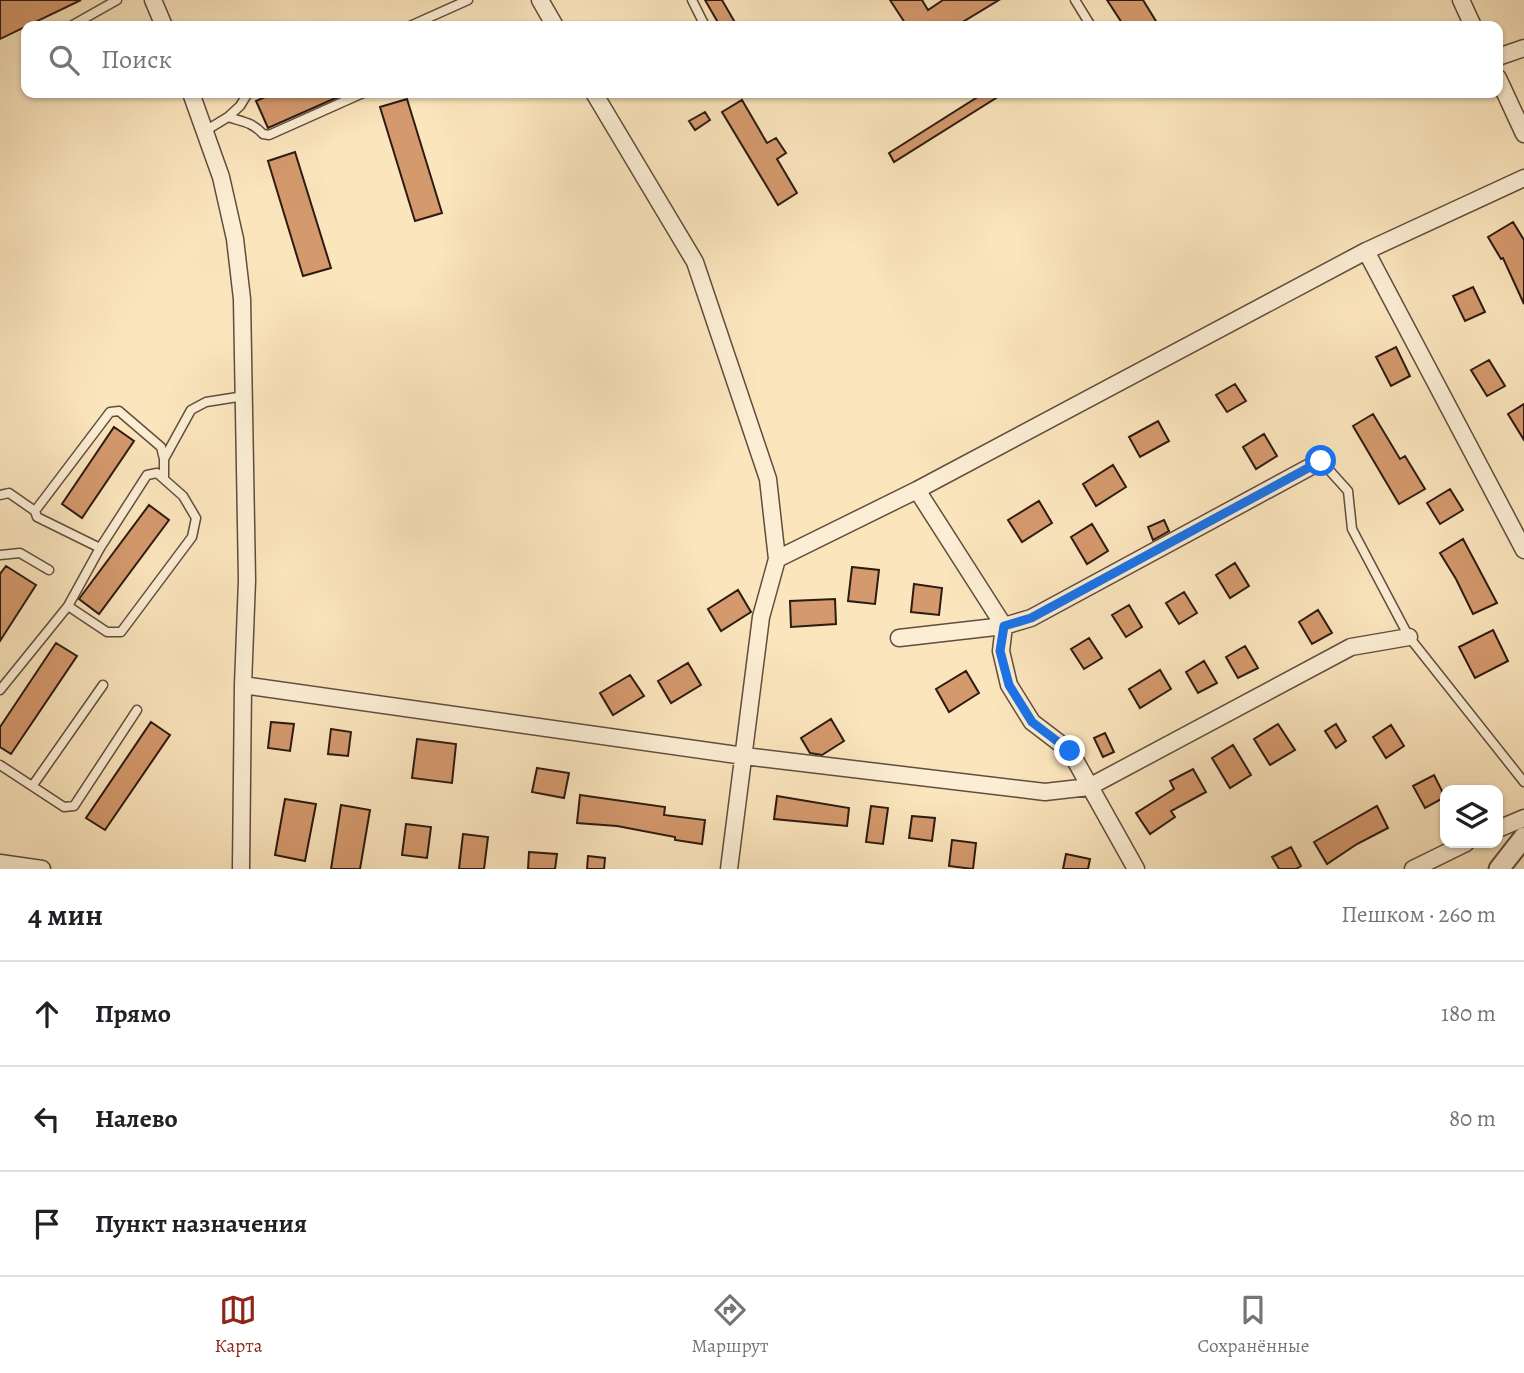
<!DOCTYPE html>
<html lang="ru">
<head>
<meta charset="utf-8">
<style>
	body { margin:0; font-family:Alegreya,serif; background:#f2f2f2; color:#202124 }
	.controls { position:absolute; right:21px; bottom:21px; display:grid; overflow:hidden; border-radius:14px; box-shadow:0 2px 5px #0004 }
	.controls button { width:63px; height:63px; display:grid; place-items:center; padding:0; border:0; border-bottom:2px solid #e0e0e0; background:#fff; color:#202124; font:35px sans-serif }
	.stop { position:absolute; width:21px; height:21px; margin:-16px; border:5px solid #1a73e8; border-radius:50%; background:#fff }
	.stop.end { background:#1a73e8; border-color:#fff; box-shadow:0 2px 7px #0008 }
	.list { margin:0; padding:0; list-style:none }
	h2 { display:flex; justify-content:space-between; align-items:center; height:91px; margin:0; padding:0 28px; font-size:30px }
	h2 small { font-size:23px; font-weight:400; color:#757577 }
	.list li { display:grid; grid-template-columns:46px 1fr auto; gap:21px; align-items:center; box-sizing:border-box; height:105px; padding:0 28px; border-top:2px solid #e0e0e0 }
	.list b { display:block; font-size:26px; white-space:nowrap }
	.list em { font-size:23px; font-style:normal; color:#757577 }
	.icon { flex:none; width:38px; height:38px; fill:none; stroke:currentColor; stroke-width:2; stroke-linecap:round; stroke-linejoin:round }
	.map { position:relative; flex:none; width:1524px; height:869px; overflow:hidden }
	.search { position:absolute; background:#fff; box-shadow:0 2px 5px #0004; left:21px; right:21px; top:21px; height:77px; display:flex; align-items:center; gap:18px; box-sizing:border-box; padding:0 24px; border-radius:14px; color:#757577; font-size:26px }
	.sheet { height:406px; background:#fff }
	nav { display:flex; justify-content:space-around; align-items:center; box-sizing:border-box; height:98px; border-top:2px solid #e0e0e0; background:#fff; font-size:19px; color:#757577 }
	nav a { display:grid; justify-items:center; gap:4px }
	nav .on { color:#8f2418 }
	.map>svg:first-child { display:block }
</style>
</head>
<body>
<div class="map">
<svg width="1524" height="869" viewBox="0 0 1524 869">
	<rect width="100%" height="100%" fill="#fbe5bd"/>
	<filter id="stains"><feTurbulence type="fractalNoise" baseFrequency=".00286" numOctaves="4"/><feColorMatrix values="0 0 0 0 .2 0 0 0 0 .09 0 0 0 0 .02 0 0 0 .5 -.17"/></filter>
	<radialGradient id="worn" r=".72"><stop offset=".6" stop-color="#630" stop-opacity="0"/><stop offset="1" stop-color="#630" stop-opacity=".3"/></radialGradient>
	<path fill="#d4996d" stroke="#2d1a12" stroke-width="2" d="M0,0H81L0,39Z
		M705,0H722L737,26H720Z
		M890,0H922L928,10L943,0H999L956,26H907Z
		M1107,0H1143L1159,26H1124Z
		M274,93H347L268,128L256,101Z
		M984,93H1004L894,162L889,153Z
		M407,99L442,213L415,221L380,107Z
		M742,100L767,143L776,138L786,153L777,159L797,193L778,205L722,112Z
		M705,112L710,120L695,130L689,121Z
		M295,152L331,268L303,276L268,161Z
		M1513,222L1524,240V304L1503,258L1501,259L1488,237Z
		M1473,287L1485,312L1465,321L1453,296Z
		M1396,347L1410,376L1391,386L1376,357Z
		M1489,360L1505,386L1487,396L1471,370Z
		M1235,384L1246,401L1227,412L1216,395Z
		M1524,404V440L1508,414Z
		M1373,414L1400,459L1405,456L1425,489L1399,504L1353,426Z
		M1158,421L1169,441L1140,457L1129,437Z
		M114,427L134,441L82,518L62,504Z
		M1264,434L1277,456L1256,469L1243,447Z
		M1113,465L1126,487L1096,506L1083,484Z
		M1450,489L1463,510L1440,524L1427,503Z
		M1039,501L1052,523L1022,542L1008,520Z
		M149,505L169,520L99,614L79,599Z
		M1164,520L1169,531L1153,540L1148,527Z
		M1092,524L1108,551L1087,564L1071,537Z
		M1463,539L1497,603L1473,614L1456,579L1440,553Z
		M1235,563L1249,586L1230,598L1216,575Z
		M6,566L36,585L0,641V574Z
		M852,567L879,570L875,604L848,601Z
		M914,584L942,588L939,615L911,612Z
		M738,590L751,612L721,631L708,609Z
		M1184,592L1197,613L1179,624L1166,603Z
		M835,599L836,624L791,627L790,601Z
		M1129,605L1142,627L1126,637L1112,615Z
		M1318,610L1332,633L1312,644L1299,622Z
		M1493,630L1508,661L1475,678L1459,647Z
		M1089,638L1102,658L1084,669L1071,649Z
		M56,643L77,656L11,754L0,747V727Z
		M1245,646L1258,668L1238,678L1226,657Z
		M1204,661L1217,683L1198,693L1186,672Z
		M688,663L701,685L671,703L658,681Z
		M1160,670L1171,689L1140,708L1129,689Z
		M966,671L979,693L949,712L936,689Z
		M630,675L644,696L613,715L600,693Z
		M831,719L844,741L822,755L810,753L801,738Z
		M151,722L170,735L105,830L86,818Z
		M271,722L294,724L290,751L268,748Z
		M1278,724L1295,750L1270,765L1254,739Z
		M1336,724L1346,741L1336,748L1325,731Z
		M1391,725L1404,746L1386,758L1373,737Z
		M331,729L351,732L348,756L328,754Z
		M1105,733L1114,752L1103,757L1094,738Z
		M417,739L456,744L452,783L412,778Z
		M1233,745L1251,775L1230,788L1212,758Z
		M537,768L569,773L564,798L532,792Z
		M1193,769L1206,792L1171,811L1175,817L1150,834L1136,813L1174,789L1170,781Z
		M1434,775L1445,797L1425,808L1413,786Z
		M580,795L665,807L664,815L705,820L702,844L675,840V837L617,826L577,823Z
		M777,796L849,808L847,826L774,819Z
		M285,799L316,804L305,861L275,855Z
		M341,805L370,810L360,869H331Z
		M871,806L888,808L883,844L866,842Z
		M1377,806L1388,828L1357,844L1327,864L1314,842Z
		M912,816L935,818L932,841L909,838Z
		M406,824L431,827L427,858L402,855Z
		M463,834L488,837L484,869H459Z
		M952,840L976,843L973,869L949,866Z
		M1291,847L1301,866L1296,869H1279L1272,857Z
		M529,852L557,854L555,869H528Z
		M1066,854L1090,859L1088,869H1063Z
		M588,856L605,858L604,869H587Z"/>
	<g fill="none" stroke-linecap="round" stroke-linejoin="round">
		<defs>
			<path id="service" d="M692,0L705,26
				M1075,0L1091,26
				M71,26L117,0
				M410,26L468,0
				M228,117L240,106L248,93
				M205,131L228,117C243,122 252,122 263,134L269,135L363,93
				M164,459L191,410L206,402L244,396
				M1321,461L1348,491L1352,529L1409,637L1524,782
				M0,495L9,493L35,511
				M100,548L37,517L35,511L110,412L119,411L161,447L164,459V479
				M0,555L20,553L49,570
				M0,690L68,606L100,548L147,475L157,473L183,496L196,518L192,537L121,632H107L68,606
				M0,765L64,807L74,806L137,710
				M33,785L103,685"/>
			<path id="minor" d="M153,0L164,26
				M540,0L555,26
				M1461,0L1473,26
				M1498,57L1524,48
				M1498,78L1524,134
				M191,93L221,177L235,239L242,299L247,580L243,685L241,869
				M594,93L695,262L768,479L777,559L761,617L729,869
				M1366,251L1524,550
				M917,490L1004,626L1001,651L1009,685L1032,722L1070,751L1136,869
				M777,559L917,490L1366,251L1524,178
				M899,638L1004,626L1031,618L1321,461
				M243,685L744,756L1045,792L1089,787L1351,647L1409,637
				M1498,829L1524,818
				M0,863L42,869
				M1413,869L1466,843"/>
			<path id="tertiary" d="M1499,869L1524,837"/>
		</defs>
		<use href="#service" stroke="#604d3d" stroke-width="11"/>
		<use href="#minor" stroke="#604d3d" stroke-width="19"/>
		<use href="#tertiary" stroke="#604d3d" stroke-width="23"/>
		<use href="#service" stroke="#fceed4" stroke-width="8"/>
		<use href="#minor" stroke="#fceed4" stroke-width="16"/>
		<use href="#tertiary" stroke="#fceed4" stroke-width="19"/>
	</g>
	<g fill="none" stroke-linecap="round" stroke-linejoin="round">
		<path stroke="#1a73e8" stroke-width="9" d="M1070,751L1032,722L1009,685L1000,651L1004,626L1031,618L1321,461"/>
	</g>
	<rect width="100%" height="100%" filter="url(#stains)"/>
	<rect width="100%" height="100%" fill="url(#worn)"/>
</svg>
<div class="controls">
<button><svg class="icon" aria-label="layers" viewBox="0 0 24 24"><path d="M12 4l9 5-9 5-9-5zM3 14l9 5 9-5"/></svg></button>
</div>
<div class="stop" style="left:1321px;top:461px"></div>
<div class="stop end" style="left:1070px;top:751px"></div>
<div class="search"><svg class="icon" aria-label="search" viewBox="0 0 24 24"><circle cx="10" cy="10" r="6"/><path d="M15 15l6 6"/></svg>Поиск</div>
</div>
<section class="sheet">
<h2>4 мин<small>Пешком · 260 m</small></h2>
<ul class="list">
<li><svg class="icon" aria-label="ahead" viewBox="0 0 24 24"><path d="M12 20V5M6 11l6-6 6 6"/></svg><div><b>Прямо</b></div><em>180 m</em></li>
<li><svg class="icon" aria-label="left" viewBox="0 0 24 24"><path d="M17 20v-9H6M10 6l-5 5 5 5"/></svg><div><b>Налево</b></div><em>80 m</em></li>
<li><svg class="icon" aria-label="arrive" viewBox="0 0 24 24"><path d="M6 21V4h12l-3 4 3 4H6"/></svg><div><b>Пункт назначения</b></div></li>
</ul>
</section>
<nav>
<a class="on"><svg class="icon" aria-label="map" viewBox="0 0 24 24"><path d="M3 6l6-2 6 2 6-2v14l-6 2-6-2-6 2zM9 4v14M15 6v14"/></svg>Карта</a>
<a><svg class="icon" aria-label="directions" viewBox="0 0 24 24"><path d="M12 3l9 9-9 9-9-9zM9 14v-3h6M13 9l2 2-2 2"/></svg>Маршрут</a>
<a><svg class="icon" aria-label="saved" viewBox="0 0 24 24"><path d="M7 4h10v16l-5-4-5 4z"/></svg>Сохранённые</a>
</nav>
</body>
</html>
